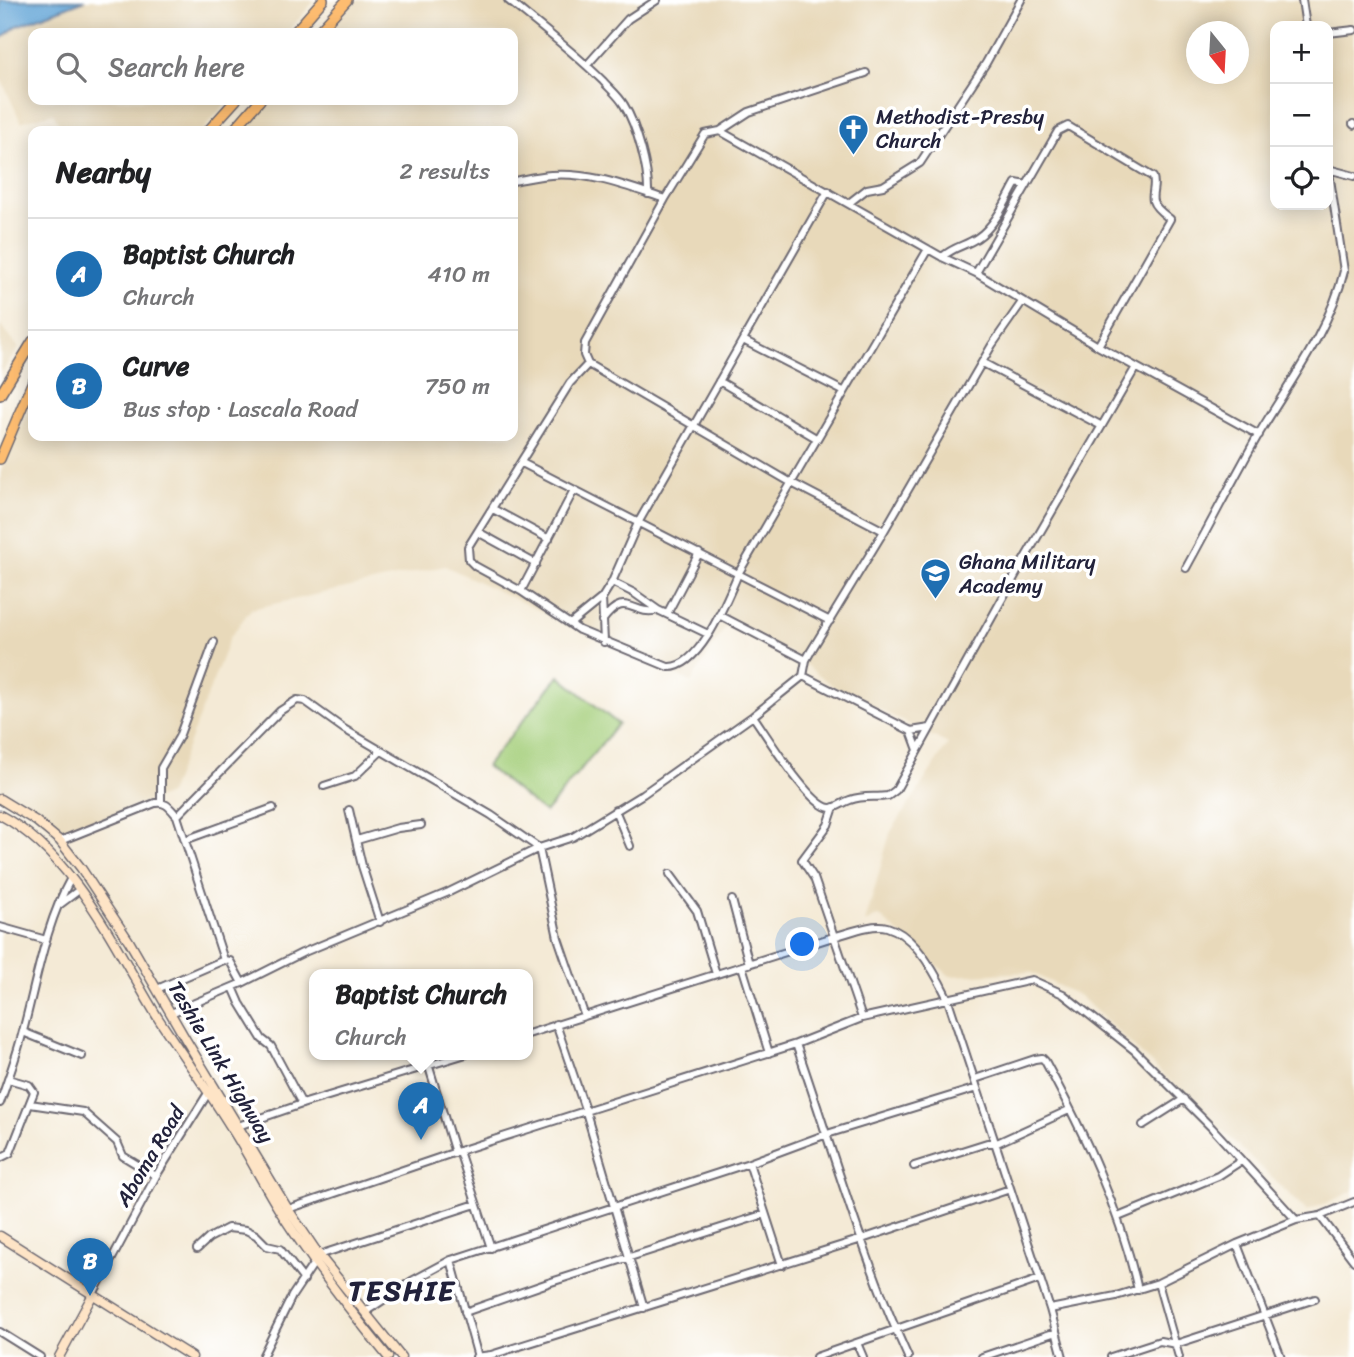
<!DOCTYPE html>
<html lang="en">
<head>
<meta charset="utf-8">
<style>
	body { margin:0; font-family:Sriracha,sans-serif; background:#f6f6f6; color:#202124 }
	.controls { position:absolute; right:21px; top:21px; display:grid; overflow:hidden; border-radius:14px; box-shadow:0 4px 18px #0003 }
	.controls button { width:63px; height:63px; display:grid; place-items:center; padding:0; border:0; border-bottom:2px solid #e0e0e0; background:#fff; color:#202124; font:35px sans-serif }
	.compass { position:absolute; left:1186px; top:21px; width:63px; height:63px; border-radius:50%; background:#fff; box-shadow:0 4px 18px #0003; rotate:162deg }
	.you { position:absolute; left:803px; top:945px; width:24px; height:24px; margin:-18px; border:5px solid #fff; border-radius:50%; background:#1a73e8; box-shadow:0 0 0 10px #1a73e833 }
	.badge { display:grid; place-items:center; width:46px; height:46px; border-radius:50%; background:#1f6fb2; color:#fff; font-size:23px; font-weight:700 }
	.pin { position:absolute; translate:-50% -58px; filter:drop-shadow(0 2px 4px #0008) }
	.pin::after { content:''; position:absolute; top:37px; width:24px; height:21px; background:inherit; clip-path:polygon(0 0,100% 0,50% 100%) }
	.popup { position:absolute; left:309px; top:969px; width:224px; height:91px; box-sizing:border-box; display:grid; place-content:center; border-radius:14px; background:#fff; filter:drop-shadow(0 2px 5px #0005); font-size:23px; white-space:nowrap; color:#757577 }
	.popup b { font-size:26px; color:#202124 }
	.popup::after { content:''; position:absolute; left:50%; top:100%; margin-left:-14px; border:14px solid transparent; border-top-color:#fff }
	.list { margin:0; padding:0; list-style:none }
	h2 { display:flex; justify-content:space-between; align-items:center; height:91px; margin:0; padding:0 28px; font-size:30px }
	h2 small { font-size:23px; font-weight:400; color:#757577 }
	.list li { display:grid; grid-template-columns:46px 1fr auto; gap:21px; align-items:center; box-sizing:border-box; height:112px; padding:0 28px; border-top:2px solid #e0e0e0 }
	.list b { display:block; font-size:26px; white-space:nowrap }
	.list p { margin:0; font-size:23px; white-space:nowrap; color:#757577 }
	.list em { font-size:23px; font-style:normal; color:#757577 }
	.icon { flex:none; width:38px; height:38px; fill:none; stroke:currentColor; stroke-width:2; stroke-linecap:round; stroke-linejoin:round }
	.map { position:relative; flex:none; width:1354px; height:1357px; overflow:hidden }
	.search { position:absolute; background:#fff; box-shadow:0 4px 18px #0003; left:28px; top:28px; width:490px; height:77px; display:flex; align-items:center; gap:18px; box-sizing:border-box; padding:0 24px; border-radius:14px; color:#757577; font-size:26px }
	.panel { position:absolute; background:#fff; box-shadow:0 4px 18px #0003; left:28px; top:126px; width:490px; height:315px; border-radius:14px }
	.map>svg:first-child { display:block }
</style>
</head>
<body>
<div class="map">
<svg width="1354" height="1357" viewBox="0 0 1354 1357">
	<rect width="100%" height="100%" fill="#fff"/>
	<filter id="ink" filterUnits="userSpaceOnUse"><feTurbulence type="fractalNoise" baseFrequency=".0143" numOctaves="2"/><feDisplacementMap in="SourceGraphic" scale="14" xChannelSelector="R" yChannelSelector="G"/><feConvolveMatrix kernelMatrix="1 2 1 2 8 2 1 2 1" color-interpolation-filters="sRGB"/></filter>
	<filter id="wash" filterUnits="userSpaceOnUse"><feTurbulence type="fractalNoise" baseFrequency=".00686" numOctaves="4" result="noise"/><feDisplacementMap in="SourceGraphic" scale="28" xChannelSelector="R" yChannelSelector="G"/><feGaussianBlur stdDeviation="1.57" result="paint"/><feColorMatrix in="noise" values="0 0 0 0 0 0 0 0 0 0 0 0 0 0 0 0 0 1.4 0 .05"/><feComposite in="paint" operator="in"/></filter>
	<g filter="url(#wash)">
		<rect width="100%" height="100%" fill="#f4ead6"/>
		<path fill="#e8d9ba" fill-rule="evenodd" d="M85,0H315L287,33H33V100H229L202,131H63L53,113L21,122L0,77V39L17,26Z
			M356,0H1354V1191L1307,1211L1080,996L1030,972L950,976L879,916L865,923L890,833L948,744L833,686L789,652L726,626L691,682L445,566L251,609L230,637L169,794L62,834L31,810L0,792V474L10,446L33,399V436H513V131H241L267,100H513V33H326ZM1275,26H1328V205H1275ZM1196,32H1238V74H1196Z
			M0,325L19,348L0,374Z"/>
		<path fill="#a5cf7b" stroke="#64785b" stroke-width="2" d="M559,676L618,724L545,813L486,766Z"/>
		<path fill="#62a4d6" stroke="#426388" stroke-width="2" d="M0,0H85L17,26L0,39Z"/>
	</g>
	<g filter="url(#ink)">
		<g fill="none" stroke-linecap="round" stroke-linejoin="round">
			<defs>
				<path id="street" d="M508,0C540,26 574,52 603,81C610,89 619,96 624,105C637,126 649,170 648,194
					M1302,0L1306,26
					M1328,33L1354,30
					M587,65L628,19L657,0
					M1353,124L1354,125
					M720,131L749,112L866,73
					M1328,169L1354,176
					M513,181C525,179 538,176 551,175C591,172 628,187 665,199
					M849,203L867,189L883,186L920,163L986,63L1021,0
					M942,257C955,246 965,246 977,238C995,226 1006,201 1016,183L1027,185
					M976,273L1058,131L1068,126L1153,177C1156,186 1151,194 1153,201C1155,208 1165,215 1170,219L1098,346
					M743,340L843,391
					M983,363L1100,425
					M588,364L570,383L468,547L469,560L475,566L521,591L579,630L668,667C700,669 727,599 738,574L928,249
					M719,381L816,438
					M522,463L830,621
					M493,509L549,539
					M884,531L790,482L588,364L584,355L585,343L665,199L705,134L720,131L942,257L976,273L1098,346L1259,435
					M478,532L536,564
					M1186,568C1211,523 1234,477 1260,432C1290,382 1330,329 1344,271L1328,166
					M612,582L634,593L658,610L708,634
					M521,591L574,490
					M667,614L699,553
					M719,615L806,660
					M602,621C627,588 631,617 658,610
					M570,624L602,598
					M604,642L602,598L612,582L638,523L828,191
					M803,676L911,731L930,728
					M753,716C766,734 810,807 830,808C837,808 843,802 850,800C863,795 875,798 888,796L896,790L1021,565L1136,367
					M911,731L918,750
					M324,786L355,776L381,751
					M161,802V768L179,737L214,642
					M834,807L828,825L802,860L814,878L862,1018
					M349,810L362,866L380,922
					M615,810L630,846
					M177,816L280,711L297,700L305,701L344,729L491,815L539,848L558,938L584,1014
					M185,840L273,808
					M357,840L398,828L421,825
					M60,841L155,803C166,801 170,808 177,816L224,960L230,961L242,983
					M670,874L697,911L716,974
					M732,900L749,964
					M59,905L79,890
					M0,927L46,940
					M742,966L769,1053
					M233,987L240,1003L262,1039L271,1046L302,1104
					M157,989L224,960
					M171,1013L242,983L302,953L449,892L539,848L573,837L643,794L753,716L803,676L806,660L811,651L884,531L992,345L1022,302
					M556,1024L586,1112L644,1308
					M23,1032L82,1056
					M528,1034L833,937C849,933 871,923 887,927C915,935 936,974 947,997L1050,1309
					M796,1044C832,1147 863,1259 908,1357
					M429,1067L455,1153
					M975,1079L1035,1059L1042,1058L1045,1061C1084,1133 1120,1209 1138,1290
					M0,1103C8,1079 17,1055 23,1031C37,979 45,925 71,878
					M30,1104L83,1112L117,1142L123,1156L156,1176
					M1143,1125L1184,1099
					M238,1126L302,1104L466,1054
					M459,1151L491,1248
					M0,1158L10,1153L34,1092L29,1085L8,1079
					M749,1163L782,1265
					M914,1166L987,1143H997L1069,1110
					M288,1209L459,1151L796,1044L862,1018L1032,980L1063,994L1134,1050L1212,1128L1296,1220
					M1320,1216L1354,1261
					M1118,1217L1218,1176L1241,1161
					M1237,1244L1281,1357
					M197,1249L209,1238L228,1228L246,1230L256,1235L267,1246L280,1249L304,1280
					M319,1255L476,1204
					M451,1260L478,1357
					M1158,1283L1179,1357
					M92,1296L156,1176L210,1090
					M365,1312L412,1281L451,1260L749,1163L827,1134L977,1088
					M465,1312L548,1283L765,1214
					M0,1332L40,1357
					M857,1343L863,1357
					M262,1357L292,1296L314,1263
					M476,1357L491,1355L862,1239L1010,1189
					M816,1357L1040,1279
					M982,1357L1056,1332
					M1063,1357L1050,1309L1116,1296L1158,1283L1237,1244L1296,1220L1320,1216L1354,1202
					M1111,1357L1160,1341L1176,1344L1315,1299"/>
				<path id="secondary" d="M0,799L36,821L60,841L81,868L129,941L186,1040L288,1209L319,1255L401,1357
					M0,815C75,855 115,948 158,1018C182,1055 209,1091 232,1129C250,1157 265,1188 283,1216C315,1265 351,1312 388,1357
					M0,1236L192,1357
					M59,1357L92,1296"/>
				<path id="primary" d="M294,33L323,0
					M317,33L347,0
					M208,131L236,100
					M233,131L260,100
					M0,395L33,341
					M0,459L33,381"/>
			</defs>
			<use href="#street" stroke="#6c6871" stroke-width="10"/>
			<use href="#secondary" stroke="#6c6871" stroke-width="11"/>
			<use href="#primary" stroke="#6c6871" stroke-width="12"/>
			<use href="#street" stroke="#fff" stroke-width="6"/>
			<use href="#secondary" stroke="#fee4c6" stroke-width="8"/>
			<use href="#primary" stroke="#fdbc70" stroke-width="9"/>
		</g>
	</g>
	<defs>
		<symbol id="church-pin" viewBox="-11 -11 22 30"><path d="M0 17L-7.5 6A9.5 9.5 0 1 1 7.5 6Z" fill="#1f6fb2" stroke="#fff"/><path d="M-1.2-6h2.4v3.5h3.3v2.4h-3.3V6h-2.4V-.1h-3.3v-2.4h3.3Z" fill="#fff"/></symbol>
		<symbol id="school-pin" viewBox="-11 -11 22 30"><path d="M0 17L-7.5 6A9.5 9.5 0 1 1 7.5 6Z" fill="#1f6fb2" stroke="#fff"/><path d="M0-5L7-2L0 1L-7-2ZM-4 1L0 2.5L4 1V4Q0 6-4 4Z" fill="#fff"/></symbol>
	</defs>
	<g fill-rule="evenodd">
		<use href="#church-pin" x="836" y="112" width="35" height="47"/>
		<use href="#school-pin" x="918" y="556" width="35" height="47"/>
	</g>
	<g text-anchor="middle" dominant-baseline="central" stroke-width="7" stroke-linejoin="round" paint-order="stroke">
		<g font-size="21" fill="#22223b" stroke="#fff" text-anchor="start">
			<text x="876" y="117">Methodist-Presby<tspan x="876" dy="24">Church</tspan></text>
			<text x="959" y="562">Ghana Military<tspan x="959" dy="24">Academy</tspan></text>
		</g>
		<g font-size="21" fill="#22223b" stroke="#fff">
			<text transform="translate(221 1062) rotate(59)">Teshie Link Highway</text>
			<text transform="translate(150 1156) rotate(-59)">Aboma Road</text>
		</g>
		<g font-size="28" font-weight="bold" letter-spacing="2" fill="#22223b" stroke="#fff">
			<text x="402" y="1290">TESHIE</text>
		</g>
	</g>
</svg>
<div class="controls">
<button>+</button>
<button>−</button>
<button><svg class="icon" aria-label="locate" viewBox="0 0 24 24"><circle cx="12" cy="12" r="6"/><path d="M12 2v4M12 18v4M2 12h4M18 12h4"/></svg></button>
</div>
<svg class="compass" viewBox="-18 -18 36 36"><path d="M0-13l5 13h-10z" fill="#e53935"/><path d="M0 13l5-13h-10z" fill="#757577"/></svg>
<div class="you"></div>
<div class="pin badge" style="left:421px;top:1140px">A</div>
<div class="popup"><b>Baptist Church</b>Church</div>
<div class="pin badge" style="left:90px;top:1296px">B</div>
<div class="search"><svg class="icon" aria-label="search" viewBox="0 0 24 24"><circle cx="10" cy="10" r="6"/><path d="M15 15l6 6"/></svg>Search here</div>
<section class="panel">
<h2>Nearby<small>2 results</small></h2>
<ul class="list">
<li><span class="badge">A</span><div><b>Baptist Church</b><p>Church</p></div><em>410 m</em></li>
<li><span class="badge">B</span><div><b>Curve</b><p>Bus stop · Lascala Road</p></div><em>750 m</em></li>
</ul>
</section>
</div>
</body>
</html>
